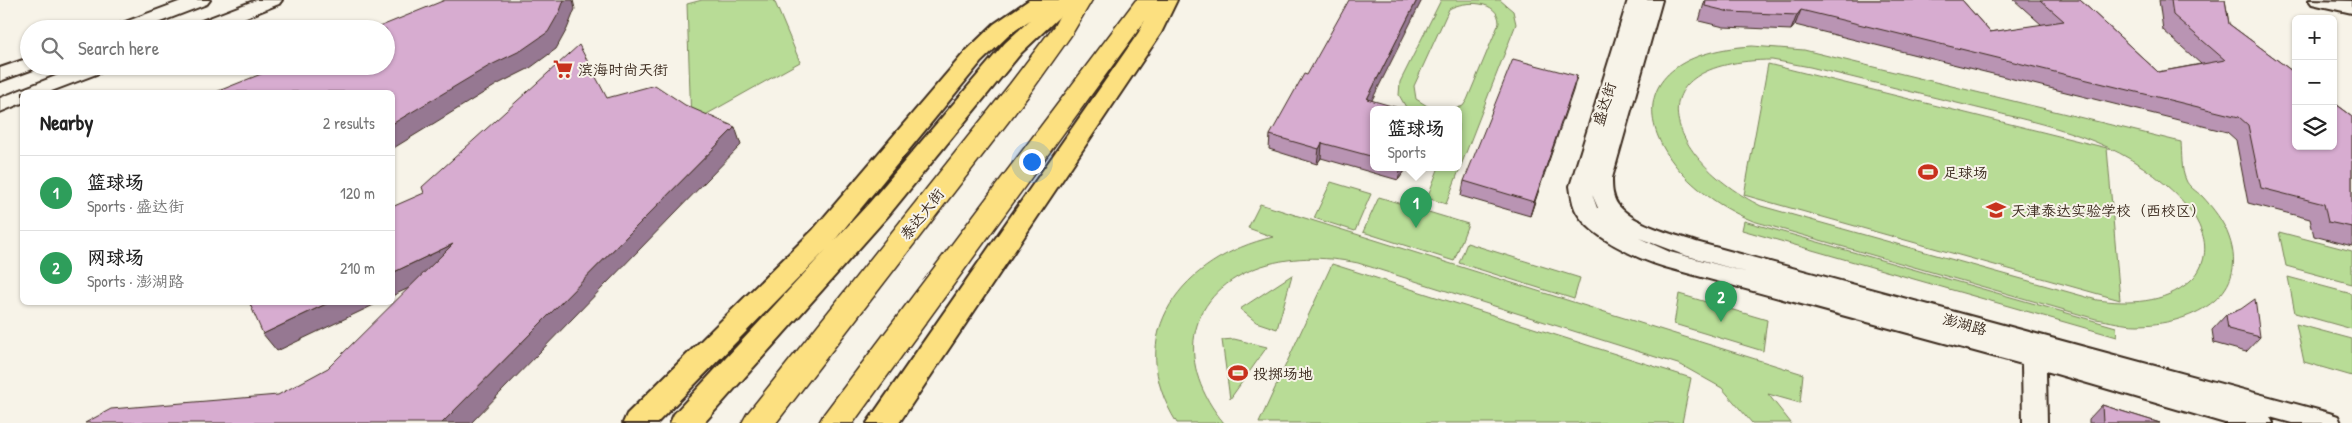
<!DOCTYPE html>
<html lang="en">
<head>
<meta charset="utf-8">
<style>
	body { margin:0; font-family:"Patrick Hand","LXGW WenKai TC",sans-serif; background:#f2f2f2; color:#222 }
	.controls { position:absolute; right:15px; top:15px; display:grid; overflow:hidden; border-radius:8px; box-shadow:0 1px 4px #0004 }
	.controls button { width:45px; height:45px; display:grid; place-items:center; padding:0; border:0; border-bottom:1px solid #e0e0e0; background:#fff; color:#222; font:25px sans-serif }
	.you { position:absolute; left:1031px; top:161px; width:18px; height:18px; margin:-12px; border:4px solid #fff; border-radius:50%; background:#1a73e8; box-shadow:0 0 0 8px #1a73e833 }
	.badge { display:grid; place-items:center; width:32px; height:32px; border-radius:50%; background:#0b8043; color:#fff; font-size:16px; font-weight:700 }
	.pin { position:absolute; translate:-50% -41px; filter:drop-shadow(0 1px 2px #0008) }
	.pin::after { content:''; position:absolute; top:26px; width:18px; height:15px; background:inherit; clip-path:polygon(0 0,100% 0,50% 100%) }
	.popup { position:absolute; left:1370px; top:106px; width:92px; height:65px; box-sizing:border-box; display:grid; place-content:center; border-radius:8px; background:#fff; filter:drop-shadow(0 1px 4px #0005); font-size:16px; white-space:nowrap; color:#767676 }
	.popup b { font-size:19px; color:#222 }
	.popup::after { content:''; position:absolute; left:50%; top:100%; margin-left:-10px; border:10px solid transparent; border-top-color:#fff }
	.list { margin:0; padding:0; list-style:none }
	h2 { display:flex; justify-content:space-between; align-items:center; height:65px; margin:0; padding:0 20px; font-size:21px }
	h2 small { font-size:16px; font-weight:400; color:#767676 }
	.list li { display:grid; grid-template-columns:32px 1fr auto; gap:15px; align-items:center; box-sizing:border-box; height:75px; padding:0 20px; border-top:1px solid #e0e0e0 }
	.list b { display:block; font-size:19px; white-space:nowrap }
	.list p { margin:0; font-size:16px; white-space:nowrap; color:#767676 }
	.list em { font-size:16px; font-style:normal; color:#767676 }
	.icon { flex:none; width:28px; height:28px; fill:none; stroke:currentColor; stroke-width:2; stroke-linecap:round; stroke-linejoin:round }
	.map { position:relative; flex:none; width:2352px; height:423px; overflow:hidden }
	.search { position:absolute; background:#fff; box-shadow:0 1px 4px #0004; left:20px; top:20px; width:375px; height:55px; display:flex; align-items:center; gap:12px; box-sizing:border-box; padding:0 18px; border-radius:28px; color:#767676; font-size:19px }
	.panel { position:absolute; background:#fff; box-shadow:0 1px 4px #0004; left:20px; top:90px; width:375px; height:215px; border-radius:8px }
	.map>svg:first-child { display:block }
</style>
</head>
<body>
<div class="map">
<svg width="2352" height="423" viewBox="0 0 2352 423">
	<rect width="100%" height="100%" fill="#f7f3e8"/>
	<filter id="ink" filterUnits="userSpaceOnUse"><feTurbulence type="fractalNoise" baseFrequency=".02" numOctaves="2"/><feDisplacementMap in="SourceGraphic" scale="10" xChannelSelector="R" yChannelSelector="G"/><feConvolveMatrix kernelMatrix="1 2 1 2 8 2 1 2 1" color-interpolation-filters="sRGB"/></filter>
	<g filter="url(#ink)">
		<path fill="#b8dc96" stroke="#7a835a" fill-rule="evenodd" d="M702,0H774L800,62L691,123L687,4Z
			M1441,0H1500L1513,11L1516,24L1446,204L1427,198L1439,167H1458V109H1454L1463,106L1467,100L1499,23C1499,0 1465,0 1449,9L1414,86L1416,99L1432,109H1407L1399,95L1400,82Z
			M1752,46L1804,50L2181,142C2182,154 2181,170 2186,180C2188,186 2197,192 2202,196C2213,208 2224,222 2229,237C2251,298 2188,325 2137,325C2123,325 2110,321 2096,319L1753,221C1645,177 1596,56 1752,46ZM1772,60L1810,67C1860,79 1911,92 1961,104C2035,123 2107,133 2166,185C2182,199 2195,213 2202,233C2208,250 2204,269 2190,281C2165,304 2128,304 2097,300L1761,206C1667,159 1629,61 1772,60Z
			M1768,64L2107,148L2120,300L1744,195Z
			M1331,182L1371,194L1355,231L1314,218Z
			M1379,197L1468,224L1454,261L1363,232Z
			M1260,204L1803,374L1800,403L1768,394L1791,423H1752L1722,388L1681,365L1358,263C1324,256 1288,256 1256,268C1182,297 1177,367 1224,423H1177C1121,334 1183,258 1273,237L1248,228Z
			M1744,221L2116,327L2117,337L1742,230Z
			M2279,232L2352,251V284L2286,266Z
			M1467,243L1580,278L1574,299L1459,263Z
			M1332,264L1691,378L1682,423H1259Z
			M1292,275L1277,329L1256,322L1240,309Z
			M2288,277L2352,294V329L2295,313Z
			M1679,294L1767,320L1763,351L1674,324Z
			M2296,324L2352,339V376L2304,362Z
			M1234,339L1267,347L1230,399L1222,340Z"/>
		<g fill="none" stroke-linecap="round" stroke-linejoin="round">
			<defs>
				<path id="minor" d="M184,0H210L207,4L142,29H115L117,25Z
					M256,0H282L279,4L216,29H189L191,25Z
					M1628,0H1662L1612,178C1612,187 1612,197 1618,205C1636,226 1671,233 1696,242L2329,413L2338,416L2341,423H2292L2270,417L2273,423H2225L2046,371L2047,423H2023L2022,364L1665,267C1638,259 1587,236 1575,209C1572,202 1571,193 1570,186ZM1592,194L1597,208H1598ZM1639,238L1684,255L1749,273L1670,252Z
					M2309,0L2352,1V13L2312,4Z
					M29,58V66H37L36,68L0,81V68Z
					M81,66H109L107,70L49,92H22V103L0,112V98Z"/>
				<path id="major" d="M1029,0H1077L1021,53L888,216L704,423H670L674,414L826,250L657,423H623L627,414L813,230L965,52L994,24ZM1030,20L1005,43L870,202L834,241L981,62L1010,34Z
					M1155,0H1177L1161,33L899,423H867L1139,32Z"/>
				<path id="highway" d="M1068,0H1092L1072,34L1028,96L776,423H742L747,414L1010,84L1054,26Z
					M1136,0H1160L853,423H819L824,414Z"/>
			</defs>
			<use href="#minor" stroke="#3b2a1e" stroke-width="4"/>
			<use href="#major" stroke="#3b2a1e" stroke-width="4"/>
			<use href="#highway" stroke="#3b2a1e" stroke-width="3"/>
			<use href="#minor" fill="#f7f3e8" fill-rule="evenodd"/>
			<use href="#major" fill="#fce080" fill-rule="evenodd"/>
			<use href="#highway" fill="#fce080" fill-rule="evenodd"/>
		</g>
		<path fill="#b994b3" stroke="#3b2a1e" d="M1705,0H1962L1990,32L2042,25L2014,0H2080L2158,72L2201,64L2163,30L2159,0H2225L2229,24L2352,116V246L2314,236L2310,219L2248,203L2236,140L2227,132L1795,25L1791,30L1724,27L1699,21Z
			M1577,76L1530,216L1461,196L1464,181Z
			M1372,100L1374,109V167H1408L1398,180L1321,158L1317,164L1269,149L1270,135Z
			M2226,315L2260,337L2246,352L2214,343L2212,330Z
			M2102,405L2160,423H2089V419Z"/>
		<path fill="#967892" stroke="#3b2a1e" d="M564,0H573L575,9L567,29L556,49L530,68L498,84L392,149V124Z
			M1417,0H1422L1365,114L1367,99Z
			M1801,10L1795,25L1791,30L1797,15Z
			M1577,76L1573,91L1530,216L1534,202Z
			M735,127L741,145L471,423H442Z
			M1322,143L1321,158L1317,164L1319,149Z
			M1401,167H1408L1398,180Z
			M453,244L464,262L392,296V273Z
			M330,302H380L277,351L263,334Z"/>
		<path fill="#d7acd0" stroke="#3b2a1e" d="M445,0H564L560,11L548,32L522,50L489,66L392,124V92H216L281,66H386V29H374Z
			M1349,0H1417L1367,99L1402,109H1374V157L1322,143L1319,149L1270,135L1304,74L1307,75Z
			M1706,0H1962L1990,32L2064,21L2040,0H2080L2158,72L2225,60L2173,15L2171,0H2225L2229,24L2296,74V146H2333V102L2352,116V227L2328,222L2324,204L2261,188L2248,125L2239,117L1801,10L1797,15L1730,12L1705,6Z
			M579,45L607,98L655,85L685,105L735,127L442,423H85L111,409L278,395L328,368L453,244L392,273V207L424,193L422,187Z
			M1513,59L1577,76L1534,202L1464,181Z
			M2255,299L2260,337L2228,329L2226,315L2241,309Z
			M249,302H330L263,334Z
			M2102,405L2160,423H2103Z"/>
	</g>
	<defs>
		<symbol id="supermarket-bare" viewBox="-9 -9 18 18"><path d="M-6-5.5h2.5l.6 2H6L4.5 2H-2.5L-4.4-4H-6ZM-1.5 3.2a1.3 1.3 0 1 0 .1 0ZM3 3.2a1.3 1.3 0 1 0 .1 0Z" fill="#c8321e" stroke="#f7f3e8" stroke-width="2.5" paint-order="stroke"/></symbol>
		<symbol id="stadium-bare" viewBox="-9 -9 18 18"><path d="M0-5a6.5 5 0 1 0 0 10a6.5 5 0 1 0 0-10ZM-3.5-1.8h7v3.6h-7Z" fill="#c8321e" stroke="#f7f3e8" stroke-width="2.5" paint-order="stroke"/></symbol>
		<symbol id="school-bare" viewBox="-9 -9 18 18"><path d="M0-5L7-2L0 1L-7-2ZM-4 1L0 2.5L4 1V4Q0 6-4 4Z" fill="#c8321e" stroke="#f7f3e8" stroke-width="2.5" paint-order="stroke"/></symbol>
	</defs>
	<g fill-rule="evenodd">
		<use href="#supermarket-bare" x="549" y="55" width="28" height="28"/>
		<use href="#stadium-bare" x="1914" y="158" width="28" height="28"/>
		<use href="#school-bare" x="1982" y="196" width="28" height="28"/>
		<use href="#stadium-bare" x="1224" y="359" width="28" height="28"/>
	</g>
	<g text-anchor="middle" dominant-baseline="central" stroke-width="4" stroke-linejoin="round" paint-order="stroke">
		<g font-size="15" fill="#3b2a1e" stroke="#f7f3e8" text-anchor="start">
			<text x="578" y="69">滨海时尚天街</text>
			<text x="1943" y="172">足球场</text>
			<text x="2011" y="210">天津泰达实验学校（西校区）</text>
			<text x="1253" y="373">投掷场地</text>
		</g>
		<g font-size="15" fill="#3b2a1e" stroke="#f7f3e8">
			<text transform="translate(1604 104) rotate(-73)">盛达街</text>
			<text transform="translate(922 214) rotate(-52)">泰达大街</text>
			<text transform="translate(1965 324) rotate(15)">澎湖路</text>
		</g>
	</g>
</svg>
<div class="controls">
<button>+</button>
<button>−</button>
<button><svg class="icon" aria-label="layers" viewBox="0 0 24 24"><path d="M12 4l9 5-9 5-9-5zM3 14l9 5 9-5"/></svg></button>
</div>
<div class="you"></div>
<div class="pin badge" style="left:1416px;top:228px;background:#2e9e5b">1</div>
<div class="popup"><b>篮球场</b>Sports</div>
<div class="pin badge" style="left:1721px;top:322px;background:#2e9e5b">2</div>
<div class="search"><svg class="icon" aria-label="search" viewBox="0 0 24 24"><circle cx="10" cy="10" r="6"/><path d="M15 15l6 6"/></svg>Search here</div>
<section class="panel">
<h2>Nearby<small>2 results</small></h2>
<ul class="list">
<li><span class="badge" style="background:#2e9e5b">1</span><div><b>篮球场</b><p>Sports · 盛达街</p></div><em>120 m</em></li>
<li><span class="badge" style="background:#2e9e5b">2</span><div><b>网球场</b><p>Sports · 澎湖路</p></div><em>210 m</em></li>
</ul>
</section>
</div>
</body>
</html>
